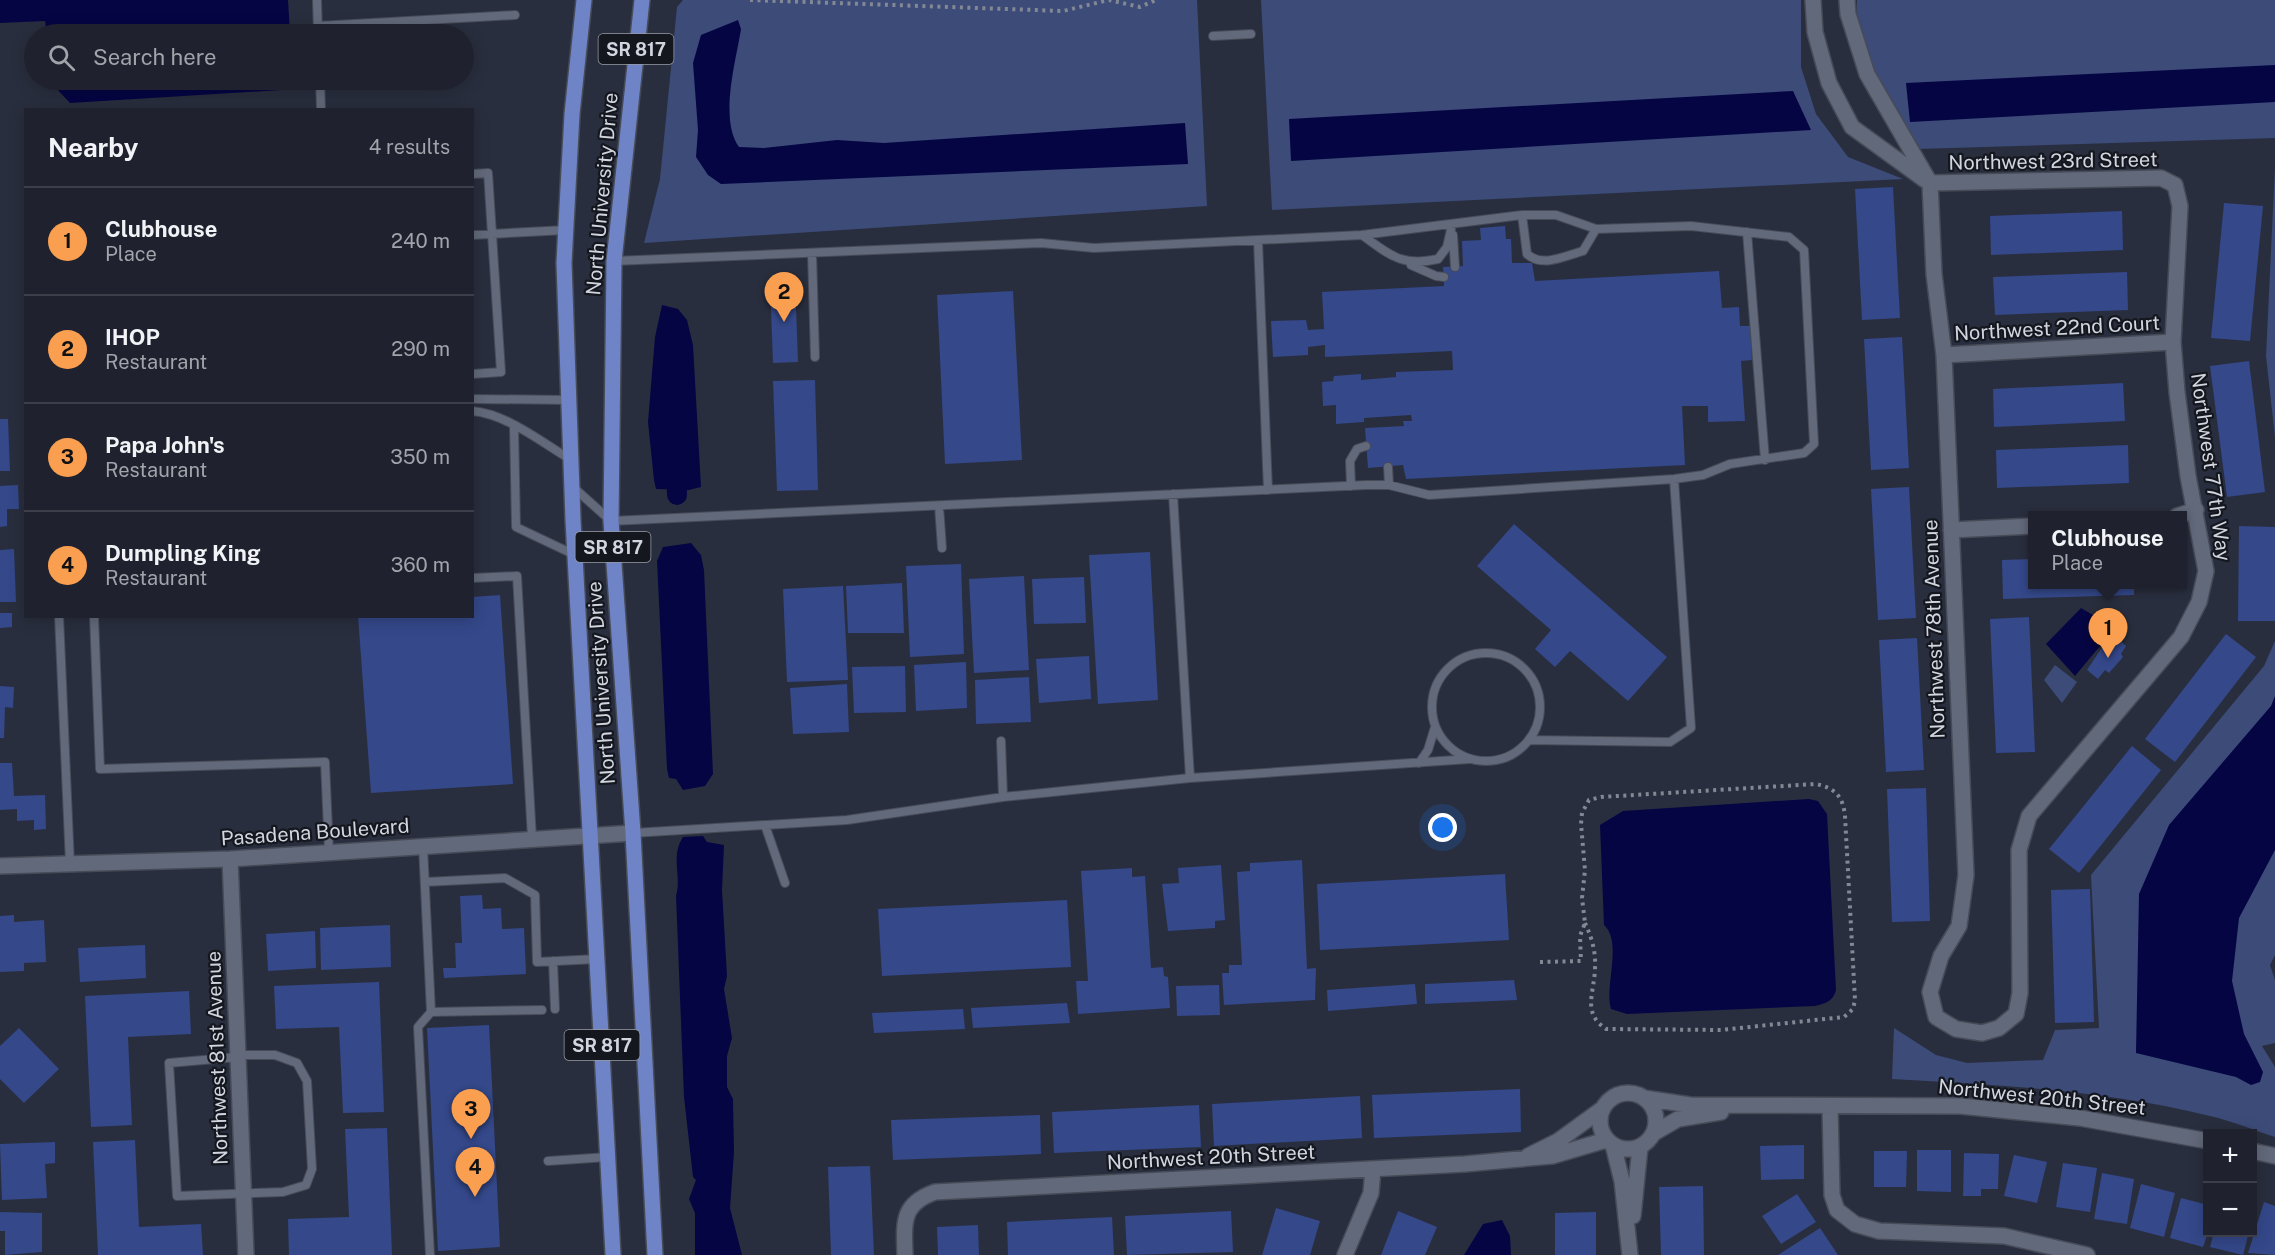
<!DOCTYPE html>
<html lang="en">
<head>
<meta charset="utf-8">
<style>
	body { margin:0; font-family:"Public Sans",sans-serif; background:#2c2f3a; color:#f1f3f6 }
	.controls { position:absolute; right:18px; bottom:18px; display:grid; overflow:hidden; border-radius:0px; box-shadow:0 3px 15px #0003 }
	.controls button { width:54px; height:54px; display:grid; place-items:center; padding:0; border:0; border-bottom:2px solid #3c3f4a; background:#1f222e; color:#f1f3f6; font:30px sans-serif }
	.you { position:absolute; left:1443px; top:828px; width:21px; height:21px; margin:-15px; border:4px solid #fff; border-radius:50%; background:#1a73e8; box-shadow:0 0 0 9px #1a73e833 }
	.badge { display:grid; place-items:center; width:39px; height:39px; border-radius:50%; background:#fa9f50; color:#111; font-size:20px; font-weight:700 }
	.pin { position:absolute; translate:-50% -50px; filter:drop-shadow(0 2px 3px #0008) }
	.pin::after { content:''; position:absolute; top:32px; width:21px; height:18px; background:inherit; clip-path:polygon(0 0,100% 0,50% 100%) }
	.popup { position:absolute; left:2028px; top:511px; width:159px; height:78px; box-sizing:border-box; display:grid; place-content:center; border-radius:0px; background:#1f222e; filter:drop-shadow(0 2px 4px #0005); font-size:20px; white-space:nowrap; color:#a1a4aa }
	.popup b { font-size:22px; color:#f1f3f6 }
	.popup::after { content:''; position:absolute; left:50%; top:100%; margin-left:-12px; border:12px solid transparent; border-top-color:#1f222e }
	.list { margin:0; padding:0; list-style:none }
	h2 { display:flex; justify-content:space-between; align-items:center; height:78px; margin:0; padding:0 24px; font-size:26px }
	h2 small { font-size:20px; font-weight:400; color:#a1a4aa }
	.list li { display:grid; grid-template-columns:39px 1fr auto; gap:18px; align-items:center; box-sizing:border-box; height:108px; padding:0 24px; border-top:2px solid #3c3f4a }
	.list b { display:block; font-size:22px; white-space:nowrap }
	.list p { margin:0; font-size:20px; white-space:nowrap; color:#a1a4aa }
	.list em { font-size:20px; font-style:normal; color:#a1a4aa }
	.icon { flex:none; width:33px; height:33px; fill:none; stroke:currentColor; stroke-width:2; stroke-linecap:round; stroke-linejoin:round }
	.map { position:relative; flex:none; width:2275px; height:1255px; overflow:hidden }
	.search { position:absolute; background:#1f222e; box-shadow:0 3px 15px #0003; left:24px; top:24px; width:450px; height:66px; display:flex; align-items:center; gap:15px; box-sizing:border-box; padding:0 21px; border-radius:33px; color:#a1a4aa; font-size:22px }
	.panel { position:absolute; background:#1f222e; box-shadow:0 3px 15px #0003; left:24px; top:108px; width:450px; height:510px; border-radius:0px }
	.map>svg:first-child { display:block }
</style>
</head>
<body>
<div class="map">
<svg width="2275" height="1255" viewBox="0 0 2275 1255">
	<rect width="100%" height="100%" fill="#292e3e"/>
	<path fill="#3c4b78" d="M683,0H1197L1207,206L644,243L660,179L677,7Z
		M1261,0H1801V67L1816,114L1848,157L1903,179L1272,210Z
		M1857,0H2275V138L1918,149C1891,104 1854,55 1857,0Z
		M2275,167V437L2266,356Z
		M2275,641V955L2270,965L2275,980V1043L2262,1046L2275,1067V1137C2253,1130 2232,1121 2210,1116C2107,1090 1997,1085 1892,1079L1894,1028L1936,1055L1967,1063L2043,1060L2055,1030L2099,1028L2091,875L2264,666Z
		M2055,665L2077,682L2062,703L2044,680Z"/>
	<path fill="#050544" d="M0,0H288L290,34H47L45,21L0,23Z
		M738,20L741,29C736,61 719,119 739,147L764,148L837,140L884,143L1185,123L1188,164L721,184L708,175L696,157L698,130L693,63L701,35Z
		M2275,65V102L1910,122L1906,83Z
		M54,80H289L281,90L70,103L55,87Z
		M1793,91L1811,130L1291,161L1289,119Z
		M662,305L678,309L687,320L693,345L701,487L689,490L656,489L654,480L648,422L655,337Z
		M691,543L701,555L704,570L713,774L705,786L683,790L676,779L669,778L667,769L657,561L663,547Z
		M2081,608L2115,628L2075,676L2046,644Z
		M2275,696V850L2239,918L2232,981L2244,1034L2263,1072L2260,1082L2251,1085L2236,1077L2136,1053L2139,894L2169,825L2271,706Z
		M1809,799L1818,801L1827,814L1836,990C1833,1001 1827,1003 1815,1006L1627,1014L1611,1009C1604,987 1623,942 1604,925L1600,825L1623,811Z
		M703,836L707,842L724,845L722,890L727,976L724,989L732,1038L727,1056V1087L733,1099L734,1152L730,1208L742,1255H695V1213L689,1199L696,1180L693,1177L684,1097L676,896C682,876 670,857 683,837Z
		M1502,1220L1510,1236L1511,1255H1464L1483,1224Z"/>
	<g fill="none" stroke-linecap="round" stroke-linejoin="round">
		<path stroke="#050544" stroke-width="20" d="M676,464L677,495"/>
	</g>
	<path fill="#34488a" d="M1893,187L1900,318L1862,320L1855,189Z
		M2224,203L2263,206L2250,341L2211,338Z
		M2122,211L2123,250L1991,255L1990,216Z
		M1505,226L1506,239H1511L1512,263H1532L1535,281L1719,271L1722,308L1739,307L1740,326H1750L1752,360L1741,361L1745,421L1708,422V406H1682L1685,465L1406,479L1403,465L1368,468L1365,428L1404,426L1403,421H1412L1411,415L1364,418V422L1336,424V405L1323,406L1322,382L1333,381L1334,376L1361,374V380L1396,377V372L1453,370L1452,351L1325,357V345L1308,347V355L1273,357L1271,321L1306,320L1308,330L1324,329L1322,292L1444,286L1443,267L1463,266L1462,241L1481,240L1480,228Z
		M2127,272L2128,310L1995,315L1993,277Z
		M795,280L798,362L773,363L770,281Z
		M1013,291L1022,460L945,464L937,295Z
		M1902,337L1909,468L1871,470L1864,339Z
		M2249,361L2265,492L2227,497L2210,366Z
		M815,380L818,490L777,491L773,381Z
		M2123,383L2125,421L1994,427L1993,389Z
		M0,419H8L10,471H0Z
		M2128,445L2129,483L1997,488L1996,450Z
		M18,485L19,509H7V526L0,527V486Z
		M1909,487L1916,618L1878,620L1871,489Z
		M1514,524L1667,657L1628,701L1570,651L1555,667L1535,649L1551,630L1477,566Z
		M2239,526L2275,527V621H2238Z
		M14,549L16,602H0V550Z
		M1150,552L1158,700L1098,704L1089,555Z
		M2033,559V584H2134V595L2003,599L2002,560Z
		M961,564L964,654L910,657L906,566Z
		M1024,576L1029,670L974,673L969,579Z
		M1084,577L1086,623L1034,624L1032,579Z
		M902,583L904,633H848L846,586Z
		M843,586L848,680L787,682L783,589Z
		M500,595L513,784L371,793L358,616H472V597Z
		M0,613H12V627L0,628Z
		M2029,617L2035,752L1996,753L1990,619Z
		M2226,634L2256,657L2175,762L2145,739Z
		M2116,637L2126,646L2121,654L2123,657L2109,673L2105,670L2098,679L2087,670L2105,643L2111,645Z
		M1917,638L1924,770L1886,772L1879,640Z
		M1089,656L1091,699L1039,703L1036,659Z
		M966,662L967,708L916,711L914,665Z
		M905,666L906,712L854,713L852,667Z
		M1029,677L1031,722L976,724L975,680Z
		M847,684L849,732L793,734L790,688Z
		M0,686L14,687L13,708L5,707L4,738H0Z
		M2132,746L2161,770L2079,873L2049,849Z
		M0,763H12L14,796L45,795L46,829L34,830V820L17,821V809L0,810Z
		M1926,788L1930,921L1892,922L1887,789Z
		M1302,860L1307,969L1316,968L1315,1000L1224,1005L1222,973H1229V965H1242L1237,872L1250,871V863Z
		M1221,865L1225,920L1215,921V928L1168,931L1162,884L1179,883L1178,868Z
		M1132,868V877L1145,876L1151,968L1163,967L1164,976L1168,977L1170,1008L1078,1014L1076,981H1088L1081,871Z
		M1505,874L1509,940L1320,950L1317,884Z
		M2090,889L2094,1022L2055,1023L2051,890Z
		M482,895L483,909L501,908L502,929L524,928L526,974L444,978L443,968H456L455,943H462L460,896Z
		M1067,900L1071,967L882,976L878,909Z
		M14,915V922L44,920L46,962L24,963V971L0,972V916Z
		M390,925L391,967L321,970L320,928Z
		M315,931L316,968L268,971L266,934Z
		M145,945L146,978L80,982L78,948Z
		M1514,980L1517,1000L1425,1004V984Z
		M379,982L384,1112L343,1113L339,1027L276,1029L274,986Z
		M1415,984L1417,1004L1328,1011L1327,990Z
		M1219,985L1220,1015L1177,1016L1176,986Z
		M189,991L191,1034L128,1037L132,1125L91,1127L85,996Z
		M1067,1003L1070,1023L973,1028L971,1008Z
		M963,1009L965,1029L874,1033L872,1013Z
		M489,1025L500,1247L438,1251L427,1028Z
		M19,1028L59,1069L24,1103L0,1079V1046Z
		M1520,1089L1521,1132L1374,1138L1372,1095Z
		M1360,1096L1362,1138L1214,1146L1212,1104Z
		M1199,1105L1201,1147L1054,1153L1052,1112Z
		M1040,1115L1041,1154L893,1160L891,1120Z
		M387,1128L392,1255H289L288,1219L349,1217L345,1129Z
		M135,1140L139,1227L201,1224L203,1255H98L93,1142Z
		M55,1142V1163L45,1164L47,1198L2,1200L0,1144Z
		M1804,1145V1179L1761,1180L1760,1146Z
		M1917,1150H1951V1192L1917,1191Z
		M1874,1151H1907L1906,1187H1874Z
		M1964,1153L1999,1154L1998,1189H1981V1196H1963Z
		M2014,1155L2047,1162L2037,1203L2004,1196Z
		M2063,1163L2097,1168L2090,1212L2056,1207Z
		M870,1166L874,1255H831L828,1167Z
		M2102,1173L2134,1179L2127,1224L2094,1219Z
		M2141,1184L2175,1193L2164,1237L2130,1228Z
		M1703,1186L1704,1255H1661L1659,1187Z
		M1797,1194L1816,1222L1781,1244L1762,1216Z
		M2181,1198L2208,1205V1233L2203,1247L2170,1238Z
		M2264,1202L2275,1206V1255L2248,1253Z
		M1276,1208L1320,1221L1310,1255H1262Z
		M1231,1211L1233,1252L1127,1255L1125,1216Z
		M1398,1211L1437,1227L1425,1255H1381Z
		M0,1212L42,1213V1252L5,1255V1231H0Z
		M1596,1212V1255H1555V1213Z
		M1112,1217L1114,1255H1008L1007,1222Z
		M978,1225L979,1255H938L937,1227Z
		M1820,1228L1838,1255H1778Z
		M2214,1232H2249L2243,1255L2210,1247Z"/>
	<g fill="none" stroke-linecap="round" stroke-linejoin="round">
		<defs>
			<path id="lane" d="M317,0L318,34
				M318,26L515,15
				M1213,36L1251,34
				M320,80L321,110
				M472,174L488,173L501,372L472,374
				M1522,215L1527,254C1542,268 1565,256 1583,251L1596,229
				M1747,232L1765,460
				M472,235L566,230
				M1362,235C1391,256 1402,267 1438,259L1447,247L1452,225
				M1453,235L1455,267
				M1258,241L1268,490
				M812,253L815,357
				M1411,265L1436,276L1444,277
				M472,399L569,400
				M472,411C507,414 541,442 570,459
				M514,426L516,527L575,555
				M1388,467L1389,485
				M1351,486L1350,461L1357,449L1366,446
				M573,487L611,521L1366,485H1389L1429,495L1674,479L1703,475L1730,464L1804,453L1814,444L1804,250L1789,237L1691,226L1596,229L1556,215H1522L1362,235L1094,248L1041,243L614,261
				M1173,494L1190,778
				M939,506L942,548
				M472,578L517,576L532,838
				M59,616L70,864
				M94,616L100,769L325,762L329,852
				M1432 707a54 54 0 1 1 108 0a54 54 0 1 1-108 0Z
				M1529,740L1670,742L1691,728L1674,479
				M1001,741L1003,797
				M1419,763L1428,750L1435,727
				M765,825L785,883
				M633,833L847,820L1003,797L1190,778L1470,759
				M423,846L431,1012L542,1010
				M425,882L505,878L535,895L537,962L597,959
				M553,961L555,1009
				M238,1055H275L297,1063L307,1081L312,1169L306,1185L283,1192L177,1196L169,1063L238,1057
				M548,1161L608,1157
				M430,1255L418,1027L431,1012"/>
			<path id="street" d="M1813,0L1815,32L1829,83L1852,127L1925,180
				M1847,0L1848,14L1867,74L1930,183L1934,274L1944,355L1966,875L1959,926L1941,956L1930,992L1936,1017L1956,1029L1982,1033L1999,1028L2016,1014L2020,993L2019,850L2029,816L2181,637L2199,602L2206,571L2188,476L2177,392L2173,342L2180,206L2175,185L2161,178L1930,183
				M1944,355L2173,342
				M2177,516L2196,510
				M1951,530L2033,526
				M230,859L246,1255
				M0,866L230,859L633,833
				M1600 1121a28 28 0 1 1 56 0a28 28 0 1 1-56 0Z
				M1644,1098L1690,1105L1960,1106L2080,1118L2208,1141
				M1830,1106L1832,1195L1837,1210L1855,1224L1879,1231L2004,1236L2087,1255
				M1654,1133L1678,1119L1721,1112
				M1613,1145L1622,1181L1630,1255
				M2252,1151L2275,1156
				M1528,1156L1558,1141L1602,1109
				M1633,1216L1640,1147
				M905,1255C904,1223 901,1204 935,1192L1465,1164L1552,1156L1606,1140
				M1345,1255L1371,1193L1373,1169"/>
			<path id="primary" d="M584,0L572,114L564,263L573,520L613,1255
				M642,0L614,261L611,521L633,833L655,1255"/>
		</defs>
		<use href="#lane" stroke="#474b58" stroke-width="10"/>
		<use href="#street" stroke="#474b58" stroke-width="18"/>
		<use href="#primary" stroke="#474b58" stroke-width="18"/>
		<path stroke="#838894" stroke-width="4" stroke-dasharray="3 4.5" stroke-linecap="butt" d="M750,0L1063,11L1109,0L1140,7L1156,0
			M1540,962L1581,961L1580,936L1585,923L1582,898L1585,870L1581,824L1582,813L1589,800L1601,797L1816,784C1835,788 1843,796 1845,816L1855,1000L1853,1009L1844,1017L1721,1030L1606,1029C1582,1013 1594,994 1595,969C1596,952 1592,938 1585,923"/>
		<use href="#lane" stroke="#62697a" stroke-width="8"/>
		<use href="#street" stroke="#62697a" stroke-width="15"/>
		<use href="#primary" stroke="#6e84c6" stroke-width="15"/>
	</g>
	<g text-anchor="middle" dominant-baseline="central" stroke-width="4.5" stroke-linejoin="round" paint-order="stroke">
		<g fill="#14171e" stroke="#989ca5" stroke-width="1.5">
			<rect x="598.5" y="34" width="75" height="30" rx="4.5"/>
			<rect x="575.5" y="532" width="75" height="30" rx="4.5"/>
			<rect x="564.5" y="1030" width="75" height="30" rx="4.5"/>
		</g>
		<g font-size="18" font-weight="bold" fill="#d1d5df">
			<text x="636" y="49">SR 817</text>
			<text x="613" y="547">SR 817</text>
			<text x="602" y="1045">SR 817</text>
		</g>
		<g font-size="20" fill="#d1d5df" stroke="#14171e">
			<text transform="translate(2053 161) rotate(-1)">Northwest 23rd Street</text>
			<text transform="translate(602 194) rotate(-85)">North University Drive</text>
			<text transform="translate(2057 328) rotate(-3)">Northwest 22nd Court</text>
			<text transform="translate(2211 467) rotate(82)">Northwest 77th Way</text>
			<text transform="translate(1934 629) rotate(-92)">Northwest 78th Avenue</text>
			<text transform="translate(601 683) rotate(-94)">North University Drive</text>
			<text transform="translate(315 832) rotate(-4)">Pasadena Boulevard</text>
			<text transform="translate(217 1058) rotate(-92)">Northwest 81st Avenue</text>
			<text transform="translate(2042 1097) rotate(6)">Northwest 20th Street</text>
			<text transform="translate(1211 1157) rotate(-3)">Northwest 20th Street</text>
		</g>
	</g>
</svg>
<div class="controls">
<button>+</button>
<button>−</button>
</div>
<div class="you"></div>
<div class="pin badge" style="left:2108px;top:658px">1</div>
<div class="popup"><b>Clubhouse</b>Place</div>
<div class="pin badge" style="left:784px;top:322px">2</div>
<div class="pin badge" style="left:471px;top:1139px">3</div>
<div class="pin badge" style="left:475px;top:1197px">4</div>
<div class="search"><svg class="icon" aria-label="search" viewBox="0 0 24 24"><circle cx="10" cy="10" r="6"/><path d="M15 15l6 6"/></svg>Search here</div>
<section class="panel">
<h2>Nearby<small>4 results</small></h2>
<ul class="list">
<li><span class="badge">1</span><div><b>Clubhouse</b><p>Place</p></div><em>240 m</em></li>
<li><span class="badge">2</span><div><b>IHOP</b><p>Restaurant</p></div><em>290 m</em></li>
<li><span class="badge">3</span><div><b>Papa John's</b><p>Restaurant</p></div><em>350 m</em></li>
<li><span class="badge">4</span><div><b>Dumpling King</b><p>Restaurant</p></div><em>360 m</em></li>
</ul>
</section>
</div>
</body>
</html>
